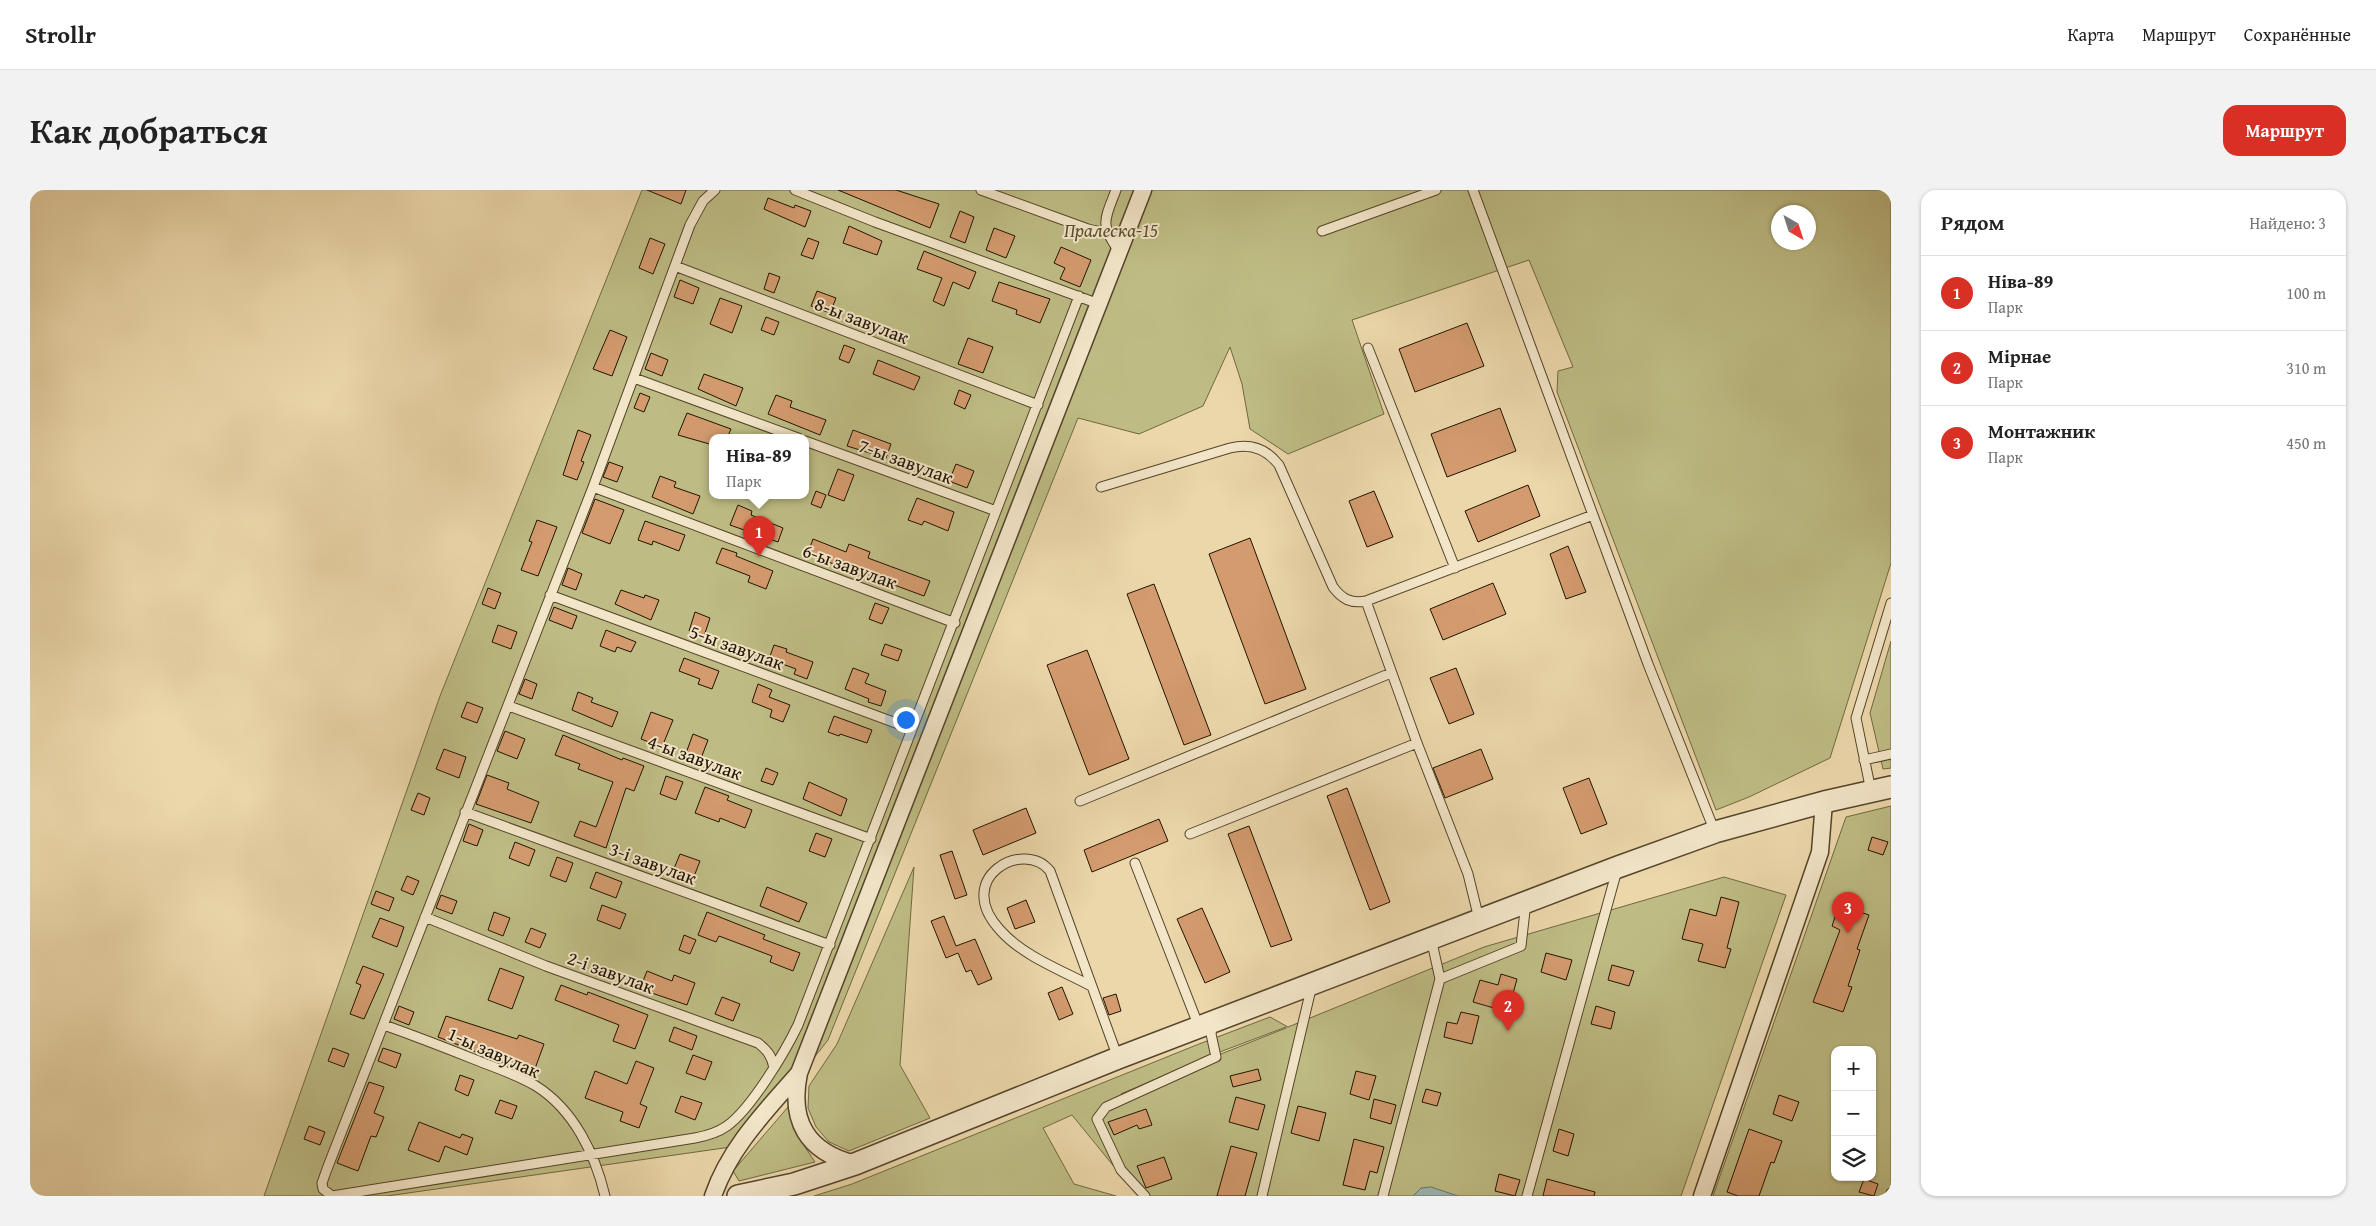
<!DOCTYPE html>
<html lang="ru">
<head>
<meta charset="utf-8">
<style>
	body { margin:0; font-family:"Gentium Book Plus",serif; background:#f2f2f2; color:#222 }
	.controls { position:absolute; right:15px; bottom:15px; display:grid; overflow:hidden; border-radius:10px; box-shadow:0 1px 4px #0004 }
	.controls button { width:45px; height:45px; display:grid; place-items:center; padding:0; border:0; border-bottom:1px solid #e0e0e0; background:#fff; color:#222; font:25px sans-serif }
	.compass { position:absolute; left:1741px; top:15px; width:45px; height:45px; border-radius:50%; background:#fff; box-shadow:0 1px 4px #0004; rotate:141deg }
	.you { position:absolute; left:875px; top:529px; width:18px; height:18px; margin:-12px; border:4px solid #fff; border-radius:50%; background:#1a73e8; box-shadow:0 0 0 8px #1a73e833 }
	.badge { display:grid; place-items:center; width:32px; height:32px; border-radius:50%; background:#d93025; color:#fff; font-size:16px; font-weight:700 }
	.pin { position:absolute; translate:-50% -41px; filter:drop-shadow(0 1px 2px #0008) }
	.pin::after { content:''; position:absolute; top:26px; width:18px; height:15px; background:inherit; clip-path:polygon(0 0,100% 0,50% 100%) }
	.popup { position:absolute; left:679px; top:244px; width:100px; height:65px; box-sizing:border-box; display:grid; place-content:center; border-radius:10px; background:#fff; filter:drop-shadow(0 1px 4px #0005); font-size:16px; white-space:nowrap; color:#767676 }
	.popup b { font-size:19px; color:#222 }
	.popup::after { content:''; position:absolute; left:50%; top:100%; margin-left:-10px; border:10px solid transparent; border-top-color:#fff }
	.list { margin:0; padding:0; list-style:none }
	h2 { display:flex; justify-content:space-between; align-items:center; height:65px; margin:0; padding:0 20px; font-size:21px }
	h2 small { font-size:16px; font-weight:400; color:#767676 }
	.list li { display:grid; grid-template-columns:32px 1fr auto; gap:15px; align-items:center; box-sizing:border-box; height:75px; padding:0 20px; border-top:1px solid #e0e0e0 }
	.list b { display:block; font-size:19px; white-space:nowrap }
	.list p { margin:0; font-size:16px; white-space:nowrap; color:#767676 }
	.list em { font-size:16px; font-style:normal; color:#767676 }
	.icon { flex:none; width:28px; height:28px; fill:none; stroke:currentColor; stroke-width:2; stroke-linecap:round; stroke-linejoin:round }
	.map { position:relative; flex:none; width:1861px; height:1006px; overflow:hidden; border-radius:15px }
	header { display:flex; align-items:center; gap:30px; box-sizing:border-box; height:70px; padding:0 25px; background:#fff; border-bottom:1px solid #e0e0e0 }
	header strong { font-size:24px }
	nav { display:flex; gap:28px; margin-inline-start:auto; font-size:18px }
	.intro { display:flex; align-items:center; justify-content:space-between; box-sizing:border-box; height:120px; padding:0 30px }
	h1 { margin:0; font-size:35px }
	.button { padding:12px 22px; border-radius:15px; background:#d93025; color:#fff; font-size:18px; font-weight:700 }
	main { display:flex; gap:30px; padding:0 30px }
	aside { flex:1; background:#fff; border-radius:15px; box-shadow:0 1px 4px #0004 }
	.map>svg:first-child { display:block }
</style>
</head>
<body>
<header>
<strong>Strollr</strong>
<nav><a>Карта</a><a>Маршрут</a><a>Сохранённые</a></nav>
</header>
<div class="intro"><h1>Как добраться</h1><a class="button">Маршрут</a></div>
<main>
<div class="map">
<svg width="1861" height="1006" viewBox="0 0 1861 1006">
	<rect width="100%" height="100%" fill="#ebd7aa"/>
	<filter id="stains"><feTurbulence type="fractalNoise" baseFrequency=".004" numOctaves="4"/><feColorMatrix values="0 0 0 0 .2 0 0 0 0 .09 0 0 0 0 .02 0 0 0 .5 -.17"/></filter>
	<radialGradient id="worn" r=".72"><stop offset=".6" stop-color="#630" stop-opacity="0"/><stop offset="1" stop-color="#630" stop-opacity=".3"/></radialGradient>
	<path fill="#bebc84" stroke="#706842" fill-rule="evenodd" d="M612,0H1861V373L1800,568L1719,607L1686,620L1527,202L1528,181L1543,177L1499,70L1322,130L1354,224L1258,264L1220,239L1212,194L1200,157L1173,216L1109,244L1048,228L798,850L715,955L357,1006H234L410,506ZM1748,22H1778V52H1748ZM683,248H775V306H683Z
		M1861,451V578L1853,579L1840,523Z
		M1861,616V1006H1683L1816,627ZM1805,860H1842V987H1805Z
		M884,677L870,875L900,928L819,961L799,952L786,937L778,918L779,896L807,854Z
		M1694,687L1756,705L1651,1006H1108L1042,925L1013,938L1044,994L1086,1006H784L822,994L1169,854L1240,827L1258,837L1454,757ZM1256,837V838L1091,904L1174,868Z
		M758,917L767,945L785,972L709,991L703,981Z"/>
	<path fill="#9bb7b2" stroke="#6b756b" d="M1401,997L1428,1006H1383L1391,998Z"/>
	<path fill="#d39b6e" stroke="#221301" d="M617,0H656L651,14Z
		M808,0H866L909,14L900,38Z
		M738,8L764,18L765,15L781,21L775,37L734,19Z
		M930,21L944,27L935,53L920,47Z
		M819,36L852,51L847,65L813,53Z
		M964,38L985,46L976,68L956,60Z
		M620,48L635,54L623,84L609,78Z
		M778,48L789,52L783,69L771,65Z
		M1031,57L1061,70L1050,97L1030,89L1035,78L1024,73Z
		M894,61L946,82L939,99L923,92L914,116L903,111L912,88L887,79Z
		M739,83L750,87L744,103L734,99Z
		M650,90L669,98L663,114L644,107Z
		M969,92L1020,109L1010,133L986,124L987,120L962,111Z
		M787,101L806,108L800,123L781,116Z
		M690,108L712,116L702,143L680,134Z
		M736,127L749,132L744,145L731,140Z
		M1437,133L1454,176L1385,202L1369,159Z
		M580,140L597,147L582,186L563,179Z
		M938,148L963,157L953,183L928,174Z
		M814,155L825,159L819,173L809,169Z
		M621,163L638,170L632,186L615,179Z
		M848,170L890,187L884,200L843,184Z
		M674,184L713,198L706,216L668,199Z
		M929,200L941,205L935,219L924,214Z
		M610,203L620,207L614,222L604,218Z
		M746,205L762,211L760,217L796,230L790,245L738,224Z
		M1470,218L1486,261L1417,287L1401,244Z
		M657,223L701,239L697,248H683V255L648,245Z
		M548,240L561,245L551,271L554,272L547,290L533,285Z
		M823,240L861,254L856,268L817,256Z
		M579,272L593,277L587,292L573,287Z
		M926,274L944,281L937,298L919,291Z
		M808,279L824,285L814,311L798,305Z
		M630,286L646,292L644,297L670,306L663,324L622,307Z
		M1498,295L1510,326L1448,352L1435,321Z
		M786,301L796,305L791,318L781,314Z
		M1344,301L1363,347L1337,357L1319,311Z
		M887,308L924,322L918,341L894,331L892,335L878,330Z
		M565,309L594,320L580,354L552,343Z
		M708,315L722,321L721,325L753,338L748,352L700,335Z
		M507,330L527,337L508,386L491,380L502,352L499,351Z
		M615,331L655,345L649,361L623,351L622,355L608,350Z
		M1220,348L1276,499L1235,514L1179,364Z
		M783,349L816,362L819,354L840,362L838,368L900,391L894,406L832,383L831,386L778,363Z
		M1538,356L1556,402L1536,409L1520,364Z
		M692,358L707,363L706,366L743,381L736,399L718,392L720,386L686,373Z
		M538,378L552,384L546,400L532,395Z
		M1463,393L1476,424L1413,450L1400,419Z
		M1124,394L1181,545L1154,555L1097,404Z
		M458,398L471,403L465,419L452,414Z
		M591,400L614,408L615,405L629,410L621,430L585,414Z
		M845,413L859,418L852,434L839,429Z
		M524,417L547,426L542,439L519,430Z
		M665,422L680,428L674,446L659,441Z
		M468,435L487,442L481,459L462,452Z
		M576,440L606,452L601,462L587,457L585,462L570,456Z
		M855,454L872,460L868,471L851,465Z
		M744,455L757,459L756,462L783,472L777,489L764,484L766,479L739,469Z
		M1057,460L1099,569L1059,585L1017,475Z
		M654,468L689,481L682,499L668,494L670,489L649,481Z
		M823,478L839,484L835,493L856,501L851,516L838,512L839,509L815,499Z
		M1426,478L1444,524L1419,534L1400,488Z
		M495,489L507,494L502,509L489,504Z
		M728,494L742,500L739,507L760,515L753,532L740,527L742,520L722,512Z
		M548,502L563,508L561,512L588,522L582,537L542,520Z
		M437,512L453,518L447,533L431,527Z
		M621,522L643,530L632,557L611,549Z
		M804,526L842,540L837,553L810,544L809,546L798,542Z
		M475,541L495,549L487,569L467,561Z
		M663,544L678,550L670,571L655,566Z
		M533,545L592,570L593,568L614,576L604,601L596,598L576,658L544,646L550,631L566,637L583,592L548,579L550,574L525,565Z
		M414,559L436,567L429,588L406,579Z
		M1451,559L1463,589L1415,608L1403,578Z
		M736,578L748,583L743,595L731,591Z
		M457,585L479,593L477,599L509,612L501,633L446,614Z
		M636,586L653,592L646,610L630,604Z
		M1559,588L1577,634L1551,644L1533,598Z
		M779,592L817,609L811,626L773,609Z
		M675,597L699,606L697,610L722,620L715,638L690,628L689,632L665,623Z
		M1317,598L1360,712L1340,720L1297,606Z
		M388,603L400,608L394,625L381,620Z
		M996,618L1006,643L953,665L943,640Z
		M1129,629L1138,651L1062,682L1054,660Z
		M439,634L453,640L447,656L433,651Z
		M1219,636L1262,750L1241,757L1198,644Z
		M786,643L802,649L795,667L779,661Z
		M1842,647L1858,652L1853,665L1838,660Z
		M485,652L505,660L499,676L479,668Z
		M922,661L937,705L925,709L910,665Z
		M650,664L670,671L663,689L643,681Z
		M527,667L543,673L536,692L520,686Z
		M566,682L592,692L586,708L560,698Z
		M377,686L389,691L383,705L371,700Z
		M737,697L777,713L769,732L730,716Z
		M346,701L364,708L359,721L341,714Z
		M411,705L427,711L422,724L406,718Z
		M1691,707L1709,712L1697,758L1701,759L1695,778L1668,771L1673,754L1652,749L1660,719L1686,726Z
		M996,710L1005,732L985,739L977,718Z
		M572,715L596,724L590,739L567,730Z
		M1809,715L1839,725L1827,759L1830,760L1818,796L1822,797L1813,822L1783,812L1810,740L1802,736Z
		M1172,718L1200,782L1175,793L1147,729Z
		M464,722L480,728L473,746L458,740Z
		M677,722L735,745L733,749L770,763L763,781L740,772L742,766L689,746L686,752L668,745Z
		M914,726L926,756L945,749L962,789L948,795L941,780L936,782L928,763L916,768L901,731Z
		M350,728L374,737L367,757L342,747Z
		M501,738L516,744L510,758L495,752Z
		M654,745L666,750L660,764L649,760Z
		M1516,763L1542,770L1536,790L1511,782Z
		M1582,775L1604,781L1599,796L1578,790Z
		M333,776L354,784L334,829L320,824L331,795L326,793Z
		M470,778L494,787L482,819L458,810Z
		M617,781L642,791L644,785L665,793L657,815L610,799Z
		M1471,784L1487,789L1478,822L1443,812L1450,790L1468,795Z
		M531,795L557,805L558,802L618,825L605,859L583,851L589,835L525,810Z
		M1032,797L1043,824L1029,830L1018,803Z
		M1086,804L1091,821L1079,825L1073,808Z
		M692,807L710,814L703,831L685,824Z
		M369,816L384,822L379,835L364,829Z
		M1566,816L1585,822L1581,839L1561,834Z
		M1431,822L1449,826L1442,854L1414,847L1417,832L1427,834Z
		M416,826L487,849L489,845L514,854L503,884L408,847Z
		M644,837L667,846L662,860L639,851Z
		M303,858L319,864L314,877L298,871Z
		M353,858L371,864L366,878L348,871Z
		M663,865L682,872L675,890L656,883Z
		M606,871L624,878L610,914L617,917L609,938L590,931L593,922L555,908L565,881L597,894Z
		M1228,879L1231,890L1203,897L1200,886Z
		M1326,881L1346,886L1339,910L1320,904Z
		M430,885L444,890L438,906L425,900Z
		M339,892L354,897L344,923L354,927L346,947L341,946L328,981L307,973Z
		M1396,899L1411,903L1407,916L1392,912Z
		M1749,905L1769,912L1762,931L1743,924Z
		M651,906L672,913L665,930L645,922Z
		M1206,907L1235,915L1228,940L1199,932Z
		M1344,909L1366,915L1361,934L1340,928Z
		M470,910L487,916L482,929L465,923Z
		M1268,916L1296,923L1289,951L1261,943Z
		M1116,919L1122,935L1109,939L1107,935L1084,945L1078,932Z
		M389,932L430,948L432,944L443,948L437,965L415,956L409,972L378,960Z
		M279,936L295,942L290,955L274,949Z
		M1529,939L1544,944L1538,966L1523,961Z
		M1719,939L1752,951L1744,973L1741,972L1729,1006H1708L1697,1002Z
		M1324,949L1354,957L1347,983L1340,981L1335,1000L1313,995Z
		M1201,956L1227,963L1215,1006H1187Z
		M1134,967L1142,989L1116,998L1107,976Z
		M1469,984L1490,990L1485,1006L1465,1001Z
		M1517,989L1565,1002L1564,1006H1513Z
		M1834,989L1848,994L1844,1006L1829,1002Z"/>
	<g fill="none" stroke-linecap="round" stroke-linejoin="round">
		<defs>
			<path id="service" d="M685,0L673,11L660,35L563,297L297,979L292,993L293,999L302,1006L665,948C676,946 687,943 697,936C721,919 755,862 768,835L1049,106
				M765,0L845,32L1069,114
				M951,0L1058,39L1076,43
				M1086,0C1075,29 1069,34 1089,61
				M1443,0L1563,325
				M1292,41L1406,0
				M645,76L1008,215
				M1338,158L1425,378
				M604,188L768,248
				M775,251L966,321
				M563,297L925,433
				M1071,297L1200,258C1220,253 1236,258 1249,275L1303,397C1312,409 1321,414 1336,411
				M520,405L882,539
				M479,516L841,649
				M1834,570L1861,564
				M1841,601L1826,528L1861,413
				M1050,611L1361,483
				M435,622L800,755
				M1160,644L1387,553
				M1105,673L1169,837
				M395,727L516,776L728,853C737,860 742,866 744,878
				M1449,729L1438,684L1387,553L1336,411L1563,325L1618,474L1685,642
				M1410,789L1491,756L1496,712
				M1061,796C1031,780 993,766 970,740C922,688 994,648 1020,681L1088,868
				M354,835C385,846 416,858 446,870C466,878 488,885 506,896C544,920 565,964 575,1006
				M1115,1006L1091,980L1067,929L1076,917L1186,867L1181,844L1183,832
				M1232,1006L1282,795
				M1353,1006L1410,789L1401,748
				M1497,1006L1587,680
				M1860,1006L1861,1003"/>
			<path id="minor" d="M769,883C759,931 777,962 825,974
				M683,1006C700,957 735,922 769,883L1113,0
				M1672,1006L1790,662L1794,612"/>
			<path id="tertiary" d="M708,1006L764,994L825,974L1088,868L1588,677L1685,642L1794,612L1861,597"/>
		</defs>
		<use href="#service" stroke="#54442b" stroke-width="11"/>
		<use href="#minor" stroke="#54442b" stroke-width="19"/>
		<use href="#tertiary" stroke="#54442b" stroke-width="24"/>
		<use href="#service" stroke="#f2e5c8" stroke-width="9"/>
		<use href="#minor" stroke="#f2e5c8" stroke-width="16"/>
		<use href="#tertiary" stroke="#f2e5c8" stroke-width="21"/>
	</g>
	<g text-anchor="middle" dominant-baseline="central" stroke-width="4" stroke-linejoin="round" paint-order="stroke">
		<g font-size="19" font-style="italic" fill="#594e2f" stroke="#f2e5c8">
			<text x="1081" y="40">Пралеска-15</text>
		</g>
		<g font-size="19" fill="#221301" stroke="#f2e5c8">
			<text transform="translate(832 130) rotate(21)">8-ы завулак</text>
			<text transform="translate(876 271) rotate(20)">7-ы завулак</text>
			<text transform="translate(820 376) rotate(20)">6-ы завулак</text>
			<text transform="translate(707 457) rotate(20)">5-ы завулак</text>
			<text transform="translate(665 567) rotate(20)">4-ы завулак</text>
			<text transform="translate(623 673) rotate(20)">3-і завулак</text>
			<text transform="translate(581 782) rotate(20)">2-і завулак</text>
			<text transform="translate(464 862) rotate(24)">1-ы завулак</text>
		</g>
	</g>
	<rect width="100%" height="100%" filter="url(#stains)"/>
	<rect width="100%" height="100%" fill="url(#worn)"/>
</svg>
<div class="controls">
<button>+</button>
<button>−</button>
<button><svg class="icon" aria-label="layers" viewBox="0 0 24 24"><path d="M12 4l9 5-9 5-9-5zM3 14l9 5 9-5"/></svg></button>
</div>
<svg class="compass" viewBox="-18 -18 36 36"><path d="M0-13l5 13h-10z" fill="#e53935"/><path d="M0 13l5-13h-10z" fill="#767676"/></svg>
<div class="you"></div>
<div class="pin badge" style="left:729px;top:367px">1</div>
<div class="popup"><b>Ніва-89</b>Парк</div>
<div class="pin badge" style="left:1478px;top:841px">2</div>
<div class="pin badge" style="left:1818px;top:743px">3</div>
</div>
<aside>
<h2>Рядом<small>Найдено: 3</small></h2>
<ul class="list">
<li><span class="badge">1</span><div><b>Ніва-89</b><p>Парк</p></div><em>100 m</em></li>
<li><span class="badge">2</span><div><b>Мірнае</b><p>Парк</p></div><em>310 m</em></li>
<li><span class="badge">3</span><div><b>Монтажник</b><p>Парк</p></div><em>450 m</em></li>
</ul>
</aside>
</main>
</body>
</html>
